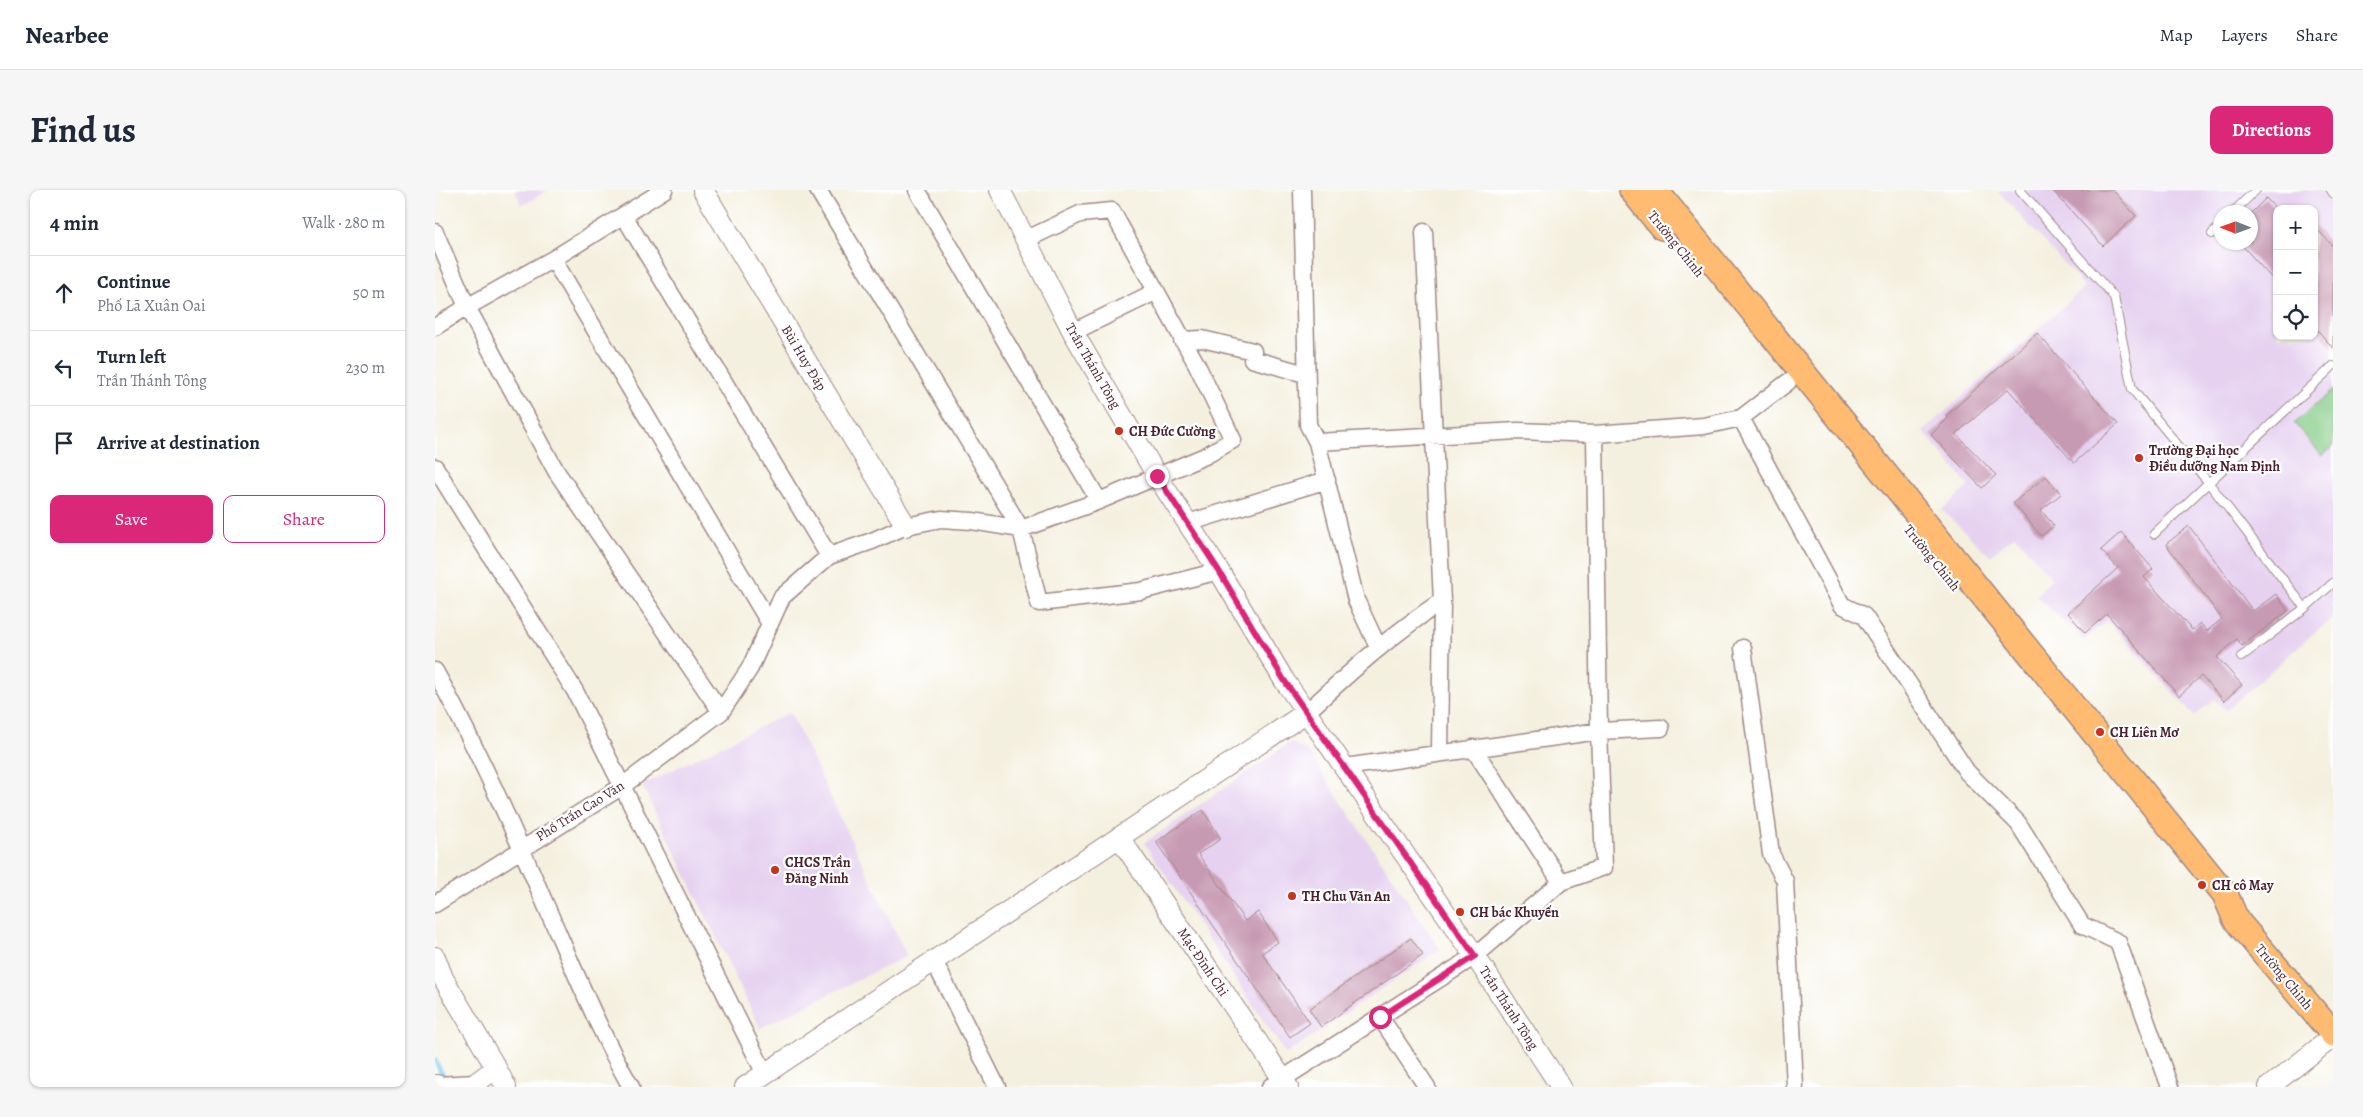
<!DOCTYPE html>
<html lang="en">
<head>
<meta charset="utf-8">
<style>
	body { margin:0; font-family:Alegreya,serif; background:#f6f6f7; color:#1f2937 }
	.controls { position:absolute; right:15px; top:15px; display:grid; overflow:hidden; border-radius:10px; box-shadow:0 1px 4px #0004 }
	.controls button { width:45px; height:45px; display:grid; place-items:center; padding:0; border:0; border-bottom:1px solid #e0e1e3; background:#fff; color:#1f2937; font:25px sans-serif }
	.compass { position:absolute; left:1778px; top:15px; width:45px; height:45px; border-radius:50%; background:#fff; box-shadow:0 1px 4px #0004; rotate:271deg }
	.stop { position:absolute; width:15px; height:15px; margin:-11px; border:4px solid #db2777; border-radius:50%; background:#fff }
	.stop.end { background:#db2777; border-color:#fff; box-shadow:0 1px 5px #0008 }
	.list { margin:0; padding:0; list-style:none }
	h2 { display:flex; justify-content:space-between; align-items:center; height:65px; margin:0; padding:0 20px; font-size:21px }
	h2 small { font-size:16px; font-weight:400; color:#747a83 }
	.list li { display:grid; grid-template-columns:32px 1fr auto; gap:15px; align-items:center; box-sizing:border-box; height:75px; padding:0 20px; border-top:1px solid #e0e1e3 }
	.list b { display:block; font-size:19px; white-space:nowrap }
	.list p { margin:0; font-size:16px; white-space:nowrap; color:#747a83 }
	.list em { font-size:16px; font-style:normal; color:#747a83 }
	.actions { display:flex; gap:10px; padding:15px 20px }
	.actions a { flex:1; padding:11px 0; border:1px solid #db2777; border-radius:10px; text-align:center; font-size:18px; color:#db2777 }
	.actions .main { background:#db2777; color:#fff }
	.icon { flex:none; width:28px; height:28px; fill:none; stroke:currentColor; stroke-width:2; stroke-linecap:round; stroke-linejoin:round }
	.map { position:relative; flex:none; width:1898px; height:897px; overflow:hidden; border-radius:10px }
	header { display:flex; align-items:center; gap:30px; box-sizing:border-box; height:70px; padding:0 25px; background:#fff; border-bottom:1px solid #e0e1e3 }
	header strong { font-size:24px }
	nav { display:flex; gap:28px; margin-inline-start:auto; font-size:18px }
	.intro { display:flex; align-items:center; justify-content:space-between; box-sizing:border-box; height:120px; padding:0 30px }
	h1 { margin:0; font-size:35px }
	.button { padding:12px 22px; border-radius:10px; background:#db2777; color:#fff; font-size:18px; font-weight:700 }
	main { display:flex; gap:30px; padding:0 30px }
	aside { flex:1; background:#fff; border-radius:10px; box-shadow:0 1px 4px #0004 }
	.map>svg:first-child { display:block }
</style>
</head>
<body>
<header>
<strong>Nearbee</strong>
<nav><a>Map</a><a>Layers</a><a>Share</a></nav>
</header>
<div class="intro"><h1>Find us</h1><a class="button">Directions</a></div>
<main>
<aside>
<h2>4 min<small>Walk · 280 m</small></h2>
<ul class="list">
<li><svg class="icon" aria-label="ahead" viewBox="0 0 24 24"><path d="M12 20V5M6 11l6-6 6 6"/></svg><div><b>Continue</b><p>Phố Lã Xuân Oai</p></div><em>50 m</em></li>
<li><svg class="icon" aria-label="left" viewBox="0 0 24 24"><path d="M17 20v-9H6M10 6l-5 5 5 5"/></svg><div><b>Turn left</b><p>Trần Thánh Tông</p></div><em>230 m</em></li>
<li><svg class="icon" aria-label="arrive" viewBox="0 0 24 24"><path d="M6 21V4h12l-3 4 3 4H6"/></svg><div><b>Arrive at destination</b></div></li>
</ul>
<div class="actions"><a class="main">Save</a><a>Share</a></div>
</aside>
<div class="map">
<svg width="1898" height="897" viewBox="0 0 1898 897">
	<rect width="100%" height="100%" fill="#fff"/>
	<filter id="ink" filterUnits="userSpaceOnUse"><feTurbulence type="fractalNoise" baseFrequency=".02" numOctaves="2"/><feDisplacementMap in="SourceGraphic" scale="10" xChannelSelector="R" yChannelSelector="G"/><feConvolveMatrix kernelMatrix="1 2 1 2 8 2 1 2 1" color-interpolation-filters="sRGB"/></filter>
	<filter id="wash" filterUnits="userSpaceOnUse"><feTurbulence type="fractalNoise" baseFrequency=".0096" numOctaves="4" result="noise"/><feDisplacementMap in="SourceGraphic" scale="20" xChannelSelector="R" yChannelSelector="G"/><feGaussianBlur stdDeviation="1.12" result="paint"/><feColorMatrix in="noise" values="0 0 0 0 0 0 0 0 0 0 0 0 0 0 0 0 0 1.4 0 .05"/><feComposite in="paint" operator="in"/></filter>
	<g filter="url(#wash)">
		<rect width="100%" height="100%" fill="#f4f0df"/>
		<path fill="#e6d2f0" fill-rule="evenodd" d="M80,0H113L87,16Z
			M1562,0H1898V430L1886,437L1791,520L1779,509L1759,526L1672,430L1649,450L1601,406L1617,389L1580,345L1555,366L1507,320L1534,296L1488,241L1650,97ZM1842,19H1879V146H1842ZM1786,22H1816V52H1786Z
			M355,522L472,766L325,838L207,595Z
			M856,552L873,562L1005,759L851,864L709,653Z"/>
		<path fill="#84cb86" stroke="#677558" d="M1898,200V257L1887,266L1859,233Z"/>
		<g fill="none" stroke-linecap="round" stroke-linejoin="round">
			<path stroke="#6ac5e8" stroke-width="5" d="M0,870L11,892"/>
		</g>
		<g id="blocks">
			<path fill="#c79ab3" d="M1617,0H1678L1701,26L1668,56Z
				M1831,8L1842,20V94L1804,52H1816V23Z
				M1879,36L1898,56V158L1879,136Z
				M1602,143L1683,234L1639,273L1573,199L1521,244L1561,285L1547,298L1496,245L1513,228L1511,226Z
				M1611,286L1626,304L1606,320L1619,336L1606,346L1578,313Z
				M1754,336L1818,421L1841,404L1853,421L1807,456L1802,449L1782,467L1807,495L1789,511L1766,486L1744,506L1672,424L1650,443L1633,423L1683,378L1666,360L1686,342L1718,379L1709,387L1757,440L1765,433L1772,441L1787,429L1731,354Z
				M768,620L786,649L763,664L810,731L823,722L843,752L827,763L875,833L855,847L721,652Z
				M976,748L988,765L886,837L874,819Z"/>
		</g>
	</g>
	<g filter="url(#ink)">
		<use href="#blocks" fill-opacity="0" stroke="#9f8885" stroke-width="1"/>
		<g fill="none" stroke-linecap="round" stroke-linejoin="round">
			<defs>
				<path id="service" d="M1585,0L1679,107L1697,199L1773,292L1870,418
					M1896,0L1898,3
					M1798,22L1821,0
					M1777,44L1786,35
					M1719,344L1898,176
					M1806,467L1870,418L1898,393"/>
				<path id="minor" d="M383,0L586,339L604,413L706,401L784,381
					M482,0L664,311
					M867,0L873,235L882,252L921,410L943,457
					M189,26L394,366
					M0,42L32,117L121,281L286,522
					M989,42L1007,411L1005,562
					M118,69L335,434
					M0,137L32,117L118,69L229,0
					M638,142L720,102
					M747,150L767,149L818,161L817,169L870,184
					M1306,228L1407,415L1429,426L1532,582L1583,633L1647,735L1683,752L1735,897
					M882,252L1083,241L1160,244L1269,236L1306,228L1353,192
					M0,277L140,501L330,884
					M753,333L892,290
					M1308,458L1336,664L1350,691L1360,897
					M0,481C42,557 78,638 112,718C139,779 163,839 196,897
					M872,522C915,482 958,443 1007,411
					M910,577L1164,541L1226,538
					M1126,692L1169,677L1164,541L1160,244
					M0,714L186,597L286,522L315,478L347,407L394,366L437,351L471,336L506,329L537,331L586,339L664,311L770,266L798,250L762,175L677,21L645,24L590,50
					M499,771L562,897
					M945,827L992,897
					M2,895L41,893
					M835,897L1040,766L1126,692L1038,558"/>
				<path id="tertiary" d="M268,0L471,336
					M565,0L638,142L722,286L784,381L849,490L1040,766L1126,897
					M684,647L853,897
					M0,767L8,788L61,878L41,893
					M61,878L71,897
					M0,895H2
					M310,897L872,522
					M1834,897L1898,847"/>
				<path id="primary" d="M1197,0L1227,37
					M1220,0L1790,704L1801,730L1898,844"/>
			</defs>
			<use href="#service" stroke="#9f8885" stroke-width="10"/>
			<use href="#minor" stroke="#9f8885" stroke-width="19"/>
			<use href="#tertiary" stroke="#9f8885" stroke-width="22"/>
			<use href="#primary" stroke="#9f8885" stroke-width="28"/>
			<use href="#service" stroke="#fff" stroke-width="8"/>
			<use href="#minor" stroke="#fff" stroke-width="16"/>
			<use href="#tertiary" stroke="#fff" stroke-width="20"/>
			<use href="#primary" stroke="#ffbb71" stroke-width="25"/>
		</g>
	</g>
	<g fill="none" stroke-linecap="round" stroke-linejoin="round" filter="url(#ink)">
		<path stroke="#db2777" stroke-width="6" d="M722,286L784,381L849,490L1040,766L945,827"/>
	</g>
	<g fill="#c8321e" stroke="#fff" stroke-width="2">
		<circle cx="684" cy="241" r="5"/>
		<circle cx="1704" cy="268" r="5"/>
		<circle cx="1665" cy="542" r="5"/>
		<circle cx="340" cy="680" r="5"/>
		<circle cx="1767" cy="695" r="5"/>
		<circle cx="857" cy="706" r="5"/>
		<circle cx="1025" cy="722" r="5"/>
	</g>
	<g text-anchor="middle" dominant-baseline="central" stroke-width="4.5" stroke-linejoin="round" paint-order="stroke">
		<g font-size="14" fill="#4a1f2b" stroke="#fff">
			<text transform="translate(1241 54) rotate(51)">Trường Chinh</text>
			<text transform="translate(369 168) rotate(59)">Bùi Huy Đáp</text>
			<text transform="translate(658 176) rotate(60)">Trần Thánh Tông</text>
			<text transform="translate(1497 368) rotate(51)">Trường Chinh</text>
			<text transform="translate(145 621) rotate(-32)">Phố Trấn Cao Văn</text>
			<text transform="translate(768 772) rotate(56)">Mạc Đĩnh Chi</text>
			<text transform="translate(1849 787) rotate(50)">Trường Chinh</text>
			<text transform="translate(1074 818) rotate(57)">Trần Thánh Tông</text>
		</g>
		<g font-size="14" font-weight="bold" fill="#4a1f2b" stroke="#fff" text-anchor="start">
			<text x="694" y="241">CH Đức Cường</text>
			<text x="1714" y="260">Trường Đại học<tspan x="1714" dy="16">Điều dưỡng Nam Định</tspan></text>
			<text x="1675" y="542">CH Liên Mơ</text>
			<text x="350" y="672">CHCS Trần<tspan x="350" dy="16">Đăng Ninh</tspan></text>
			<text x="1777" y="695">CH cô May</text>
			<text x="867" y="706">TH Chu Văn An</text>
			<text x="1035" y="722">CH bác Khuyến</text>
		</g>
	</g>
</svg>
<div class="controls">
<button>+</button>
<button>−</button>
<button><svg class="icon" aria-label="locate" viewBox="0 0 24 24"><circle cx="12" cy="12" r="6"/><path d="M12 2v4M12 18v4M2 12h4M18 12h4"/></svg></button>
</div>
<svg class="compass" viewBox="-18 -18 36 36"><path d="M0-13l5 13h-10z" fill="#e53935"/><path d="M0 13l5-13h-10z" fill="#747a83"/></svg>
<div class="stop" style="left:945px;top:827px"></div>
<div class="stop end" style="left:722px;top:286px"></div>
</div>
</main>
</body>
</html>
